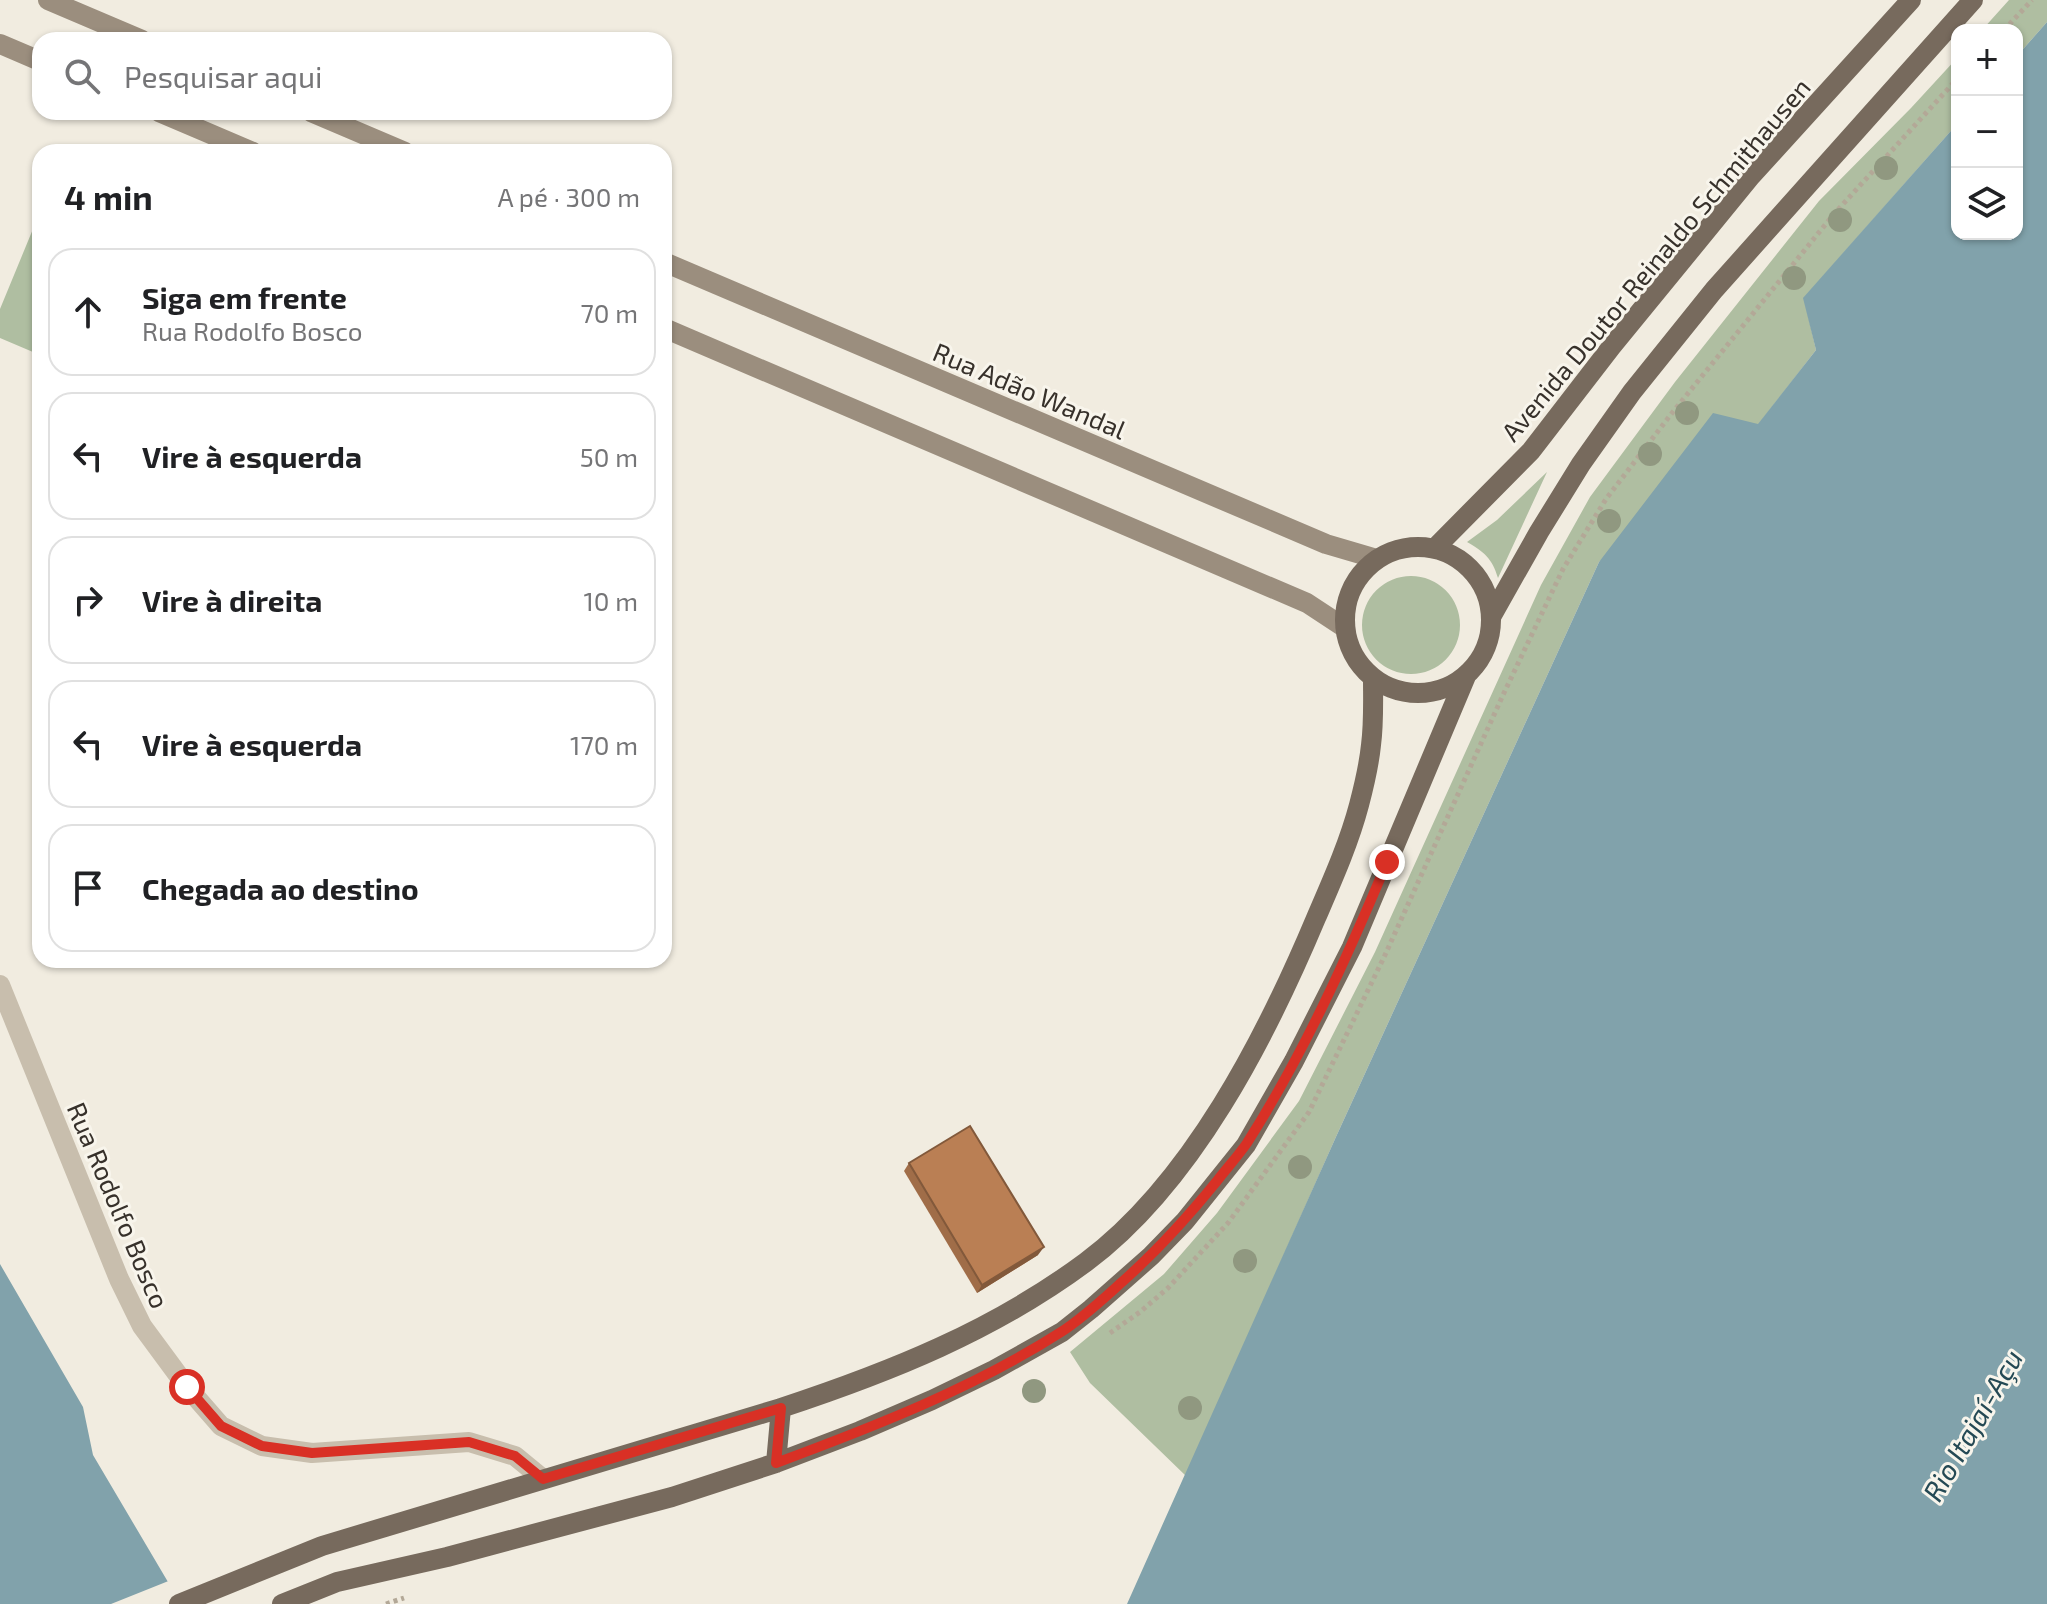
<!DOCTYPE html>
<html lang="pt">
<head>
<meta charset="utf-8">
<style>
	body { margin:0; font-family:"Exo 2",sans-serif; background:#f6f6f6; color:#202124 }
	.controls { position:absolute; right:24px; top:24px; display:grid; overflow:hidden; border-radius:16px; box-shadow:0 2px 6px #0004 }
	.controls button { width:72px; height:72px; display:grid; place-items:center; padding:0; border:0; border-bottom:2px solid #e0e0e0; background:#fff; color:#202124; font:40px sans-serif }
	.stop { position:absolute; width:24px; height:24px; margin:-18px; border:6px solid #d93025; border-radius:50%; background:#fff }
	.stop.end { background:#d93025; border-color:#fff; box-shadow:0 2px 8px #0008 }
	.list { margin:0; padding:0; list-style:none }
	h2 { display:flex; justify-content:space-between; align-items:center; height:104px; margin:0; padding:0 32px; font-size:34px }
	h2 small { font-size:26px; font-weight:400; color:#757577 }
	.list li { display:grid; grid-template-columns:52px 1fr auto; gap:24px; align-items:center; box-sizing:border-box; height:128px; margin:0 16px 16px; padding:0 16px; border:2px solid #e0e0e0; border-radius:24px }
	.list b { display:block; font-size:30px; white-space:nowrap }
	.list p { margin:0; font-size:26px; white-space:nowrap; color:#757577 }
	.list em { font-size:26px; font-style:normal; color:#757577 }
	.icon { flex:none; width:44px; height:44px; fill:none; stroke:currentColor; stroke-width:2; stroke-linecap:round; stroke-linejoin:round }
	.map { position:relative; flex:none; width:2047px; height:1604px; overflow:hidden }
	.search { position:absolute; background:#fff; box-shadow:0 2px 6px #0004; left:32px; top:32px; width:640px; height:88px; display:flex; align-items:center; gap:20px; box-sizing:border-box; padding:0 28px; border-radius:24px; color:#757577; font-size:30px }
	.panel { position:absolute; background:#fff; box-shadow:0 2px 6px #0004; left:32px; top:144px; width:640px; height:824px; border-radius:24px }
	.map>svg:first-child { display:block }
</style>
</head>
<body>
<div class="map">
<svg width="2047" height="1604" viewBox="0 0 2047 1604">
	<rect width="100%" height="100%" fill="#f1ece0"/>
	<path fill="#afbea1" d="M2009,0H2047V22L2017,56V30H1982Z
		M1957,58V124L1804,298L1816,350L1758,425L1599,562L1335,1139L1186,1476L1090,1383L1070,1352L1164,1274L1217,1213L1299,1101L1375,952L1541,585L1590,497L1675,382L1819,201L1911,108Z
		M40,212V355L0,338V309Z
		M1547,472L1498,578C1492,558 1484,552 1467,542L1497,520Z
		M1362 625a49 49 0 1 1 98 0a49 49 0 1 1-98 0Z"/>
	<path fill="#81a2ab" d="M2047,22V1604H1127L1335,1139L1599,562L1713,413L1758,424L1816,350L1803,298L1957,124V234H2017V56Z
		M0,1264L83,1407L93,1455L181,1604H0Z"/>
	<path fill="#f1ece0" d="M171,1580L185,1604H111Z"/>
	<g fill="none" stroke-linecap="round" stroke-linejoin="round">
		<path stroke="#b3a897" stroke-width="5" stroke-dasharray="4 4" stroke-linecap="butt" d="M2004,30L2032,0
			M1110,1333L1140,1312L1168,1288L1228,1223L1309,1112L1385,955L1503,695L1563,569L1606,499L1672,413L1834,214L1957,79
			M386,1604L404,1598"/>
		<path stroke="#c8bead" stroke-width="20" d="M0,985L119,1279L142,1326L187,1387L221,1426L262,1446L312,1453L469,1442L515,1456L543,1479"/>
		<path stroke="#9b8e7e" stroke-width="20" d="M48,0L142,40
			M0,44L40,61
			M159,112L253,152
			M311,112L405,152
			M664,262L1326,544L1377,559
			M664,328L1307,603L1345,628"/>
		<path stroke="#776a5d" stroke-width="20" d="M1345 620a73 73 0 1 1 146 0a73 73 0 1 1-146 0Z
			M1435,548L1531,451L1612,346L1751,176L1911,0
			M1491,617L1539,532L1581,464L1632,392L1714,290L1973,0
			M776,1463L781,1408
			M179,1604L322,1546L781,1408C890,1372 993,1331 1086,1262C1192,1183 1266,1037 1316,918C1332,881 1349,843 1359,805C1364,786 1369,765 1371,745C1374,723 1373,700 1373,678
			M282,1604L337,1582L447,1557L672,1497L776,1463L860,1431L932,1400L994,1370L1062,1332L1091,1309L1151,1256L1185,1221L1246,1145L1294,1061L1352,947L1466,676"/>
	</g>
	<g fill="#909880">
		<circle cx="1886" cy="168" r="12"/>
		<circle cx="1840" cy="220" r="12"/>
		<circle cx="1794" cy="278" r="12"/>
		<circle cx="1687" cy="413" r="12"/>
		<circle cx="1650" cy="454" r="12"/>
		<circle cx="1609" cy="521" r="12"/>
		<circle cx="1300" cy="1167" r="12"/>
		<circle cx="1245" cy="1261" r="12"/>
		<circle cx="1034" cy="1391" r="12"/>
		<circle cx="1190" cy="1408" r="12"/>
	</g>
	<path fill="#a06d48" d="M909,1163L1038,1255L977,1293L904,1171Z"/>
	<path fill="#82593b" d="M1044,1247L1038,1255L977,1293L982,1285Z"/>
	<path fill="#ba7f54" stroke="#82593b" stroke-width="2" d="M970,1126L1044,1247L982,1285L909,1163Z"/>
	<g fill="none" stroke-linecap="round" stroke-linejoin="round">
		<path stroke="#d93025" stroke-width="10" d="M187,1387L221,1426L262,1446L312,1453L469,1442L515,1456L543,1479L781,1408L776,1463C873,1427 974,1388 1061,1332C1083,1318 1103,1299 1122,1282C1157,1251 1187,1218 1217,1181C1227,1168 1238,1156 1247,1143C1303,1055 1347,958 1387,862"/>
	</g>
	<g text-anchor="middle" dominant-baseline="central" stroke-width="6" stroke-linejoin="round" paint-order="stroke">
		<g font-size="26" fill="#37312b" stroke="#f8f5ec">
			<text transform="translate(1655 259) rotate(-50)">Avenida Doutor Reinaldo Schmithausen</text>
			<text transform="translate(1030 390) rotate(23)">Rua Adão Wandal</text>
			<text transform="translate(119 1205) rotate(67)">Rua Rodolfo Bosco</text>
		</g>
		<g font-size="28" font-style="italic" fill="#244954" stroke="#f8f5ec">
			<text transform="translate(1972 1425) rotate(-60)">Rio Itajaí-Açu</text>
		</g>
	</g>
</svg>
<div class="controls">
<button>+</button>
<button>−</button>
<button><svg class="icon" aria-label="layers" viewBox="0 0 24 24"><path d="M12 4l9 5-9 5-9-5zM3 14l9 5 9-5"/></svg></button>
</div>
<div class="stop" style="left:187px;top:1387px"></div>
<div class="stop end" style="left:1387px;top:862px"></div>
<div class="search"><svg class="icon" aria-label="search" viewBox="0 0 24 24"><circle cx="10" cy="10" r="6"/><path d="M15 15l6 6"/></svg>Pesquisar aqui</div>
<section class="panel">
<h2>4 min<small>A pé · 300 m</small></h2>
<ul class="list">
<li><svg class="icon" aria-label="ahead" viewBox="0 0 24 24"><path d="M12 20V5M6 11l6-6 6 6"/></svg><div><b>Siga em frente</b><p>Rua Rodolfo Bosco</p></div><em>70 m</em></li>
<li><svg class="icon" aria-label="left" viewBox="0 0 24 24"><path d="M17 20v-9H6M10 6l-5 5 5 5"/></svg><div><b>Vire à esquerda</b></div><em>50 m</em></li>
<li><svg class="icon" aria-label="right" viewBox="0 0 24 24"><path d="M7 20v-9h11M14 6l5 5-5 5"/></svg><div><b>Vire à direita</b></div><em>10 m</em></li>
<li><svg class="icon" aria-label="left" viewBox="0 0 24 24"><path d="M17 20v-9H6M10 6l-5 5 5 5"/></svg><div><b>Vire à esquerda</b></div><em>170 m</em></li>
<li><svg class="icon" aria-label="arrive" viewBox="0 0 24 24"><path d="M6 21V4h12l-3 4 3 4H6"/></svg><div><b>Chegada ao destino</b></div></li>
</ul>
</section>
</div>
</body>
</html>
